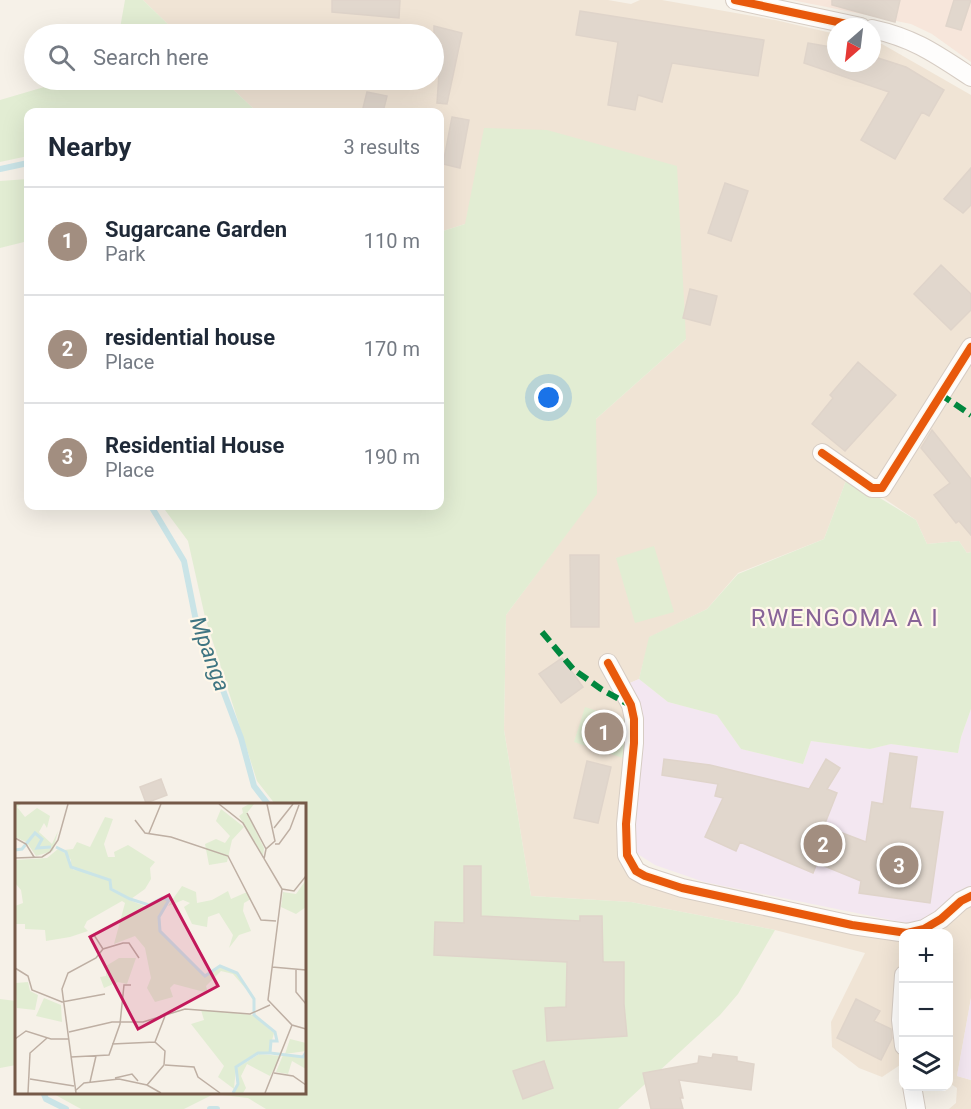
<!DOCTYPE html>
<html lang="en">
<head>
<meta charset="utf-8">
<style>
	body { margin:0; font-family:Roboto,sans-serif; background:#f6f6f7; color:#1f2937 }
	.controls { position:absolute; right:18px; bottom:18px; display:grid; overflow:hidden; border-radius:12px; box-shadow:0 6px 24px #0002 }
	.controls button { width:54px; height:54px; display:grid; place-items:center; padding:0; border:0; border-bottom:2px solid #e0e1e3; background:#fff; color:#1f2937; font:30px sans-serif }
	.compass { position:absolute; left:827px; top:18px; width:54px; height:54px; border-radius:50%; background:#fff; box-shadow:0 6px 24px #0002; rotate:208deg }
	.you { position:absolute; left:549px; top:398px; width:21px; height:21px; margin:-15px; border:4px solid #fff; border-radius:50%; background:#1a73e8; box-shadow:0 0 0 9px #1a73e833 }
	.badge { display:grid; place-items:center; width:39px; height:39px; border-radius:50%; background:#a28e80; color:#fff; font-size:20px; font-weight:700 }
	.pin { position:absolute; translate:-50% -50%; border:3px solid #fff; box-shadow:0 2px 6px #0006 }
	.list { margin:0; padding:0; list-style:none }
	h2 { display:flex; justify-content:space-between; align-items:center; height:78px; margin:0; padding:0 24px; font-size:26px }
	h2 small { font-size:20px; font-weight:400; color:#747a83 }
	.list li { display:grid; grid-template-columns:39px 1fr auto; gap:18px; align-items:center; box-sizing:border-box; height:108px; padding:0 24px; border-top:2px solid #e0e1e3 }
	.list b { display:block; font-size:22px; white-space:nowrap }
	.list p { margin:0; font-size:20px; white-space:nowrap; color:#747a83 }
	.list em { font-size:20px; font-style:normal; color:#747a83 }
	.icon { flex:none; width:33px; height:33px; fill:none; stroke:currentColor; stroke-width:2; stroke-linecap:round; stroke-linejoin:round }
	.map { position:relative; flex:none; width:971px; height:1109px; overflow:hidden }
	.search { position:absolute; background:#fff; box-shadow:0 6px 24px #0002; left:24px; top:24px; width:420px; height:66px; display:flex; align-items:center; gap:15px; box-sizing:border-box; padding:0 21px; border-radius:33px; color:#747a83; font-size:22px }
	.panel { position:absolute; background:#fff; box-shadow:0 6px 24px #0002; left:24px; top:108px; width:420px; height:402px; border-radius:12px }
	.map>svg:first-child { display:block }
</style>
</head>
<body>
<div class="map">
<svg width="971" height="1109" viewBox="0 0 971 1109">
	<rect width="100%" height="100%" fill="#f6f1e8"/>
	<path fill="#f0e4d5" d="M143,0H608L631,4L640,0H662L775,20L836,34V63H872V42L882,44L971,95V552L967,553L959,541L927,544L916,520L876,493L847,478L824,539L738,573L707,609L650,637L639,679L623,686L634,723L624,825L642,869L904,934L903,1063L882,1077L859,1068L832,1047L831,1022L865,953L775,930L631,902L531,896L504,730L506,615L596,494V419L686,339L465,224L440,232V112H257L223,80H434V34H178Z
		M971,897V998L957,1076L971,1080V1109H949L956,1103L957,1088L949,1083L948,934H919Z"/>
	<path fill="#f7e6db" d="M792,0H971V62L932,34L911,24Z"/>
	<path fill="#f3e7f1" d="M639,679L668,702L717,715L741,749L803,764L811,741L870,749L891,744L958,753L961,737L971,709V887L960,891L920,926L704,882L655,865L633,851L632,769L623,686Z
		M971,998V1080L957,1076Z"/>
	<path fill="#e2edd3" d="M125,0H143L178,34H119Z
		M68,80H223L257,112H28V156L0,162V100Z
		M484,128L547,130L677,166L686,339L596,419L597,494L506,615L504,730L531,896L631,902L775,930L738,994L720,1015L618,1109H266L248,1098L214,1094L184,1109H81L52,1093L304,1092V804H275L257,781L205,617L188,541L162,506H440V232L465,224Z
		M28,179V241L0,248V181Z
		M847,478L916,520L927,544L959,541L967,553L971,552V709L961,737L958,753L891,744L870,749L811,741L803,764L741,749L717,715L668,702L639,679L649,637L707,609L738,574L824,539Z
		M654,546L674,612L635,623L616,558Z
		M585,707L634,723L623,758L574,742Z
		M0,999L16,1001V1065L0,1068Z"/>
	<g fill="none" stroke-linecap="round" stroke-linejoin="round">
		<path stroke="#cae4e7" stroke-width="6" d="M0,169L28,163
			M151,506L184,561L195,616L241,738L254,786L268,804
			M43,1092L46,1099L66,1109
			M210,1109H217"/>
	</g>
	<path fill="#e1d7cd" stroke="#dfd4ca" stroke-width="1.5" d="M332,0H400L399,18L332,12Z
		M832,0H900L895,22L832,5Z
		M954,0H971L961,30L946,26Z
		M580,11L764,40L758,76L672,63L662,102L638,95L635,110L608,105L618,42L576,35Z
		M434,26L462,33L447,104L437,103L440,58L434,56Z
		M808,43L836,48V63H872V56L906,67L944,90L929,116L922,112L895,159L861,140L889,92L804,63Z
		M367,92L387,96L383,112H362Z
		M452,117L469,120L460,168L443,164Z
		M971,168V205L963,213L944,199Z
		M725,183L748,191L731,241L708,233Z
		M941,265L971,294V310L951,330L914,294Z
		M690,289L717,296L710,325L683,318Z
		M858,362L896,395L845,451L812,424L833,398L830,395Z
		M932,430L971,479V535L959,521L956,523L934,495L950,483L921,448Z
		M570,555H599V627H571Z
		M562,658L583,687L561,703L539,674Z
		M890,753L917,757L910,808L943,812L930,903L859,893L861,881L817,863L813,873L740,842L736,851L705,837L723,798L715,796L718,784L662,775L664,759L710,765L809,789L826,759L840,768L827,789L837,793L824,826L866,842L872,802L883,804Z
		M587,761L611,767L598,823L574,818Z
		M161,779L167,795L146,803L140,787Z
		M464,866H481V916L580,921V916H602L603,962H624V1004L627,1036L547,1041L545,1008L566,1007L567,962L434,955L435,922L464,923Z
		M856,999L880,1011L874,1021L891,1029L892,1038L881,1060L837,1038Z
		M713,1054L737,1057V1061L754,1064L751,1090L679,1080L683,1098H680L683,1109H651L643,1073L698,1063L699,1056L712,1058Z
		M544,1061L553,1088L523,1099L513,1071Z"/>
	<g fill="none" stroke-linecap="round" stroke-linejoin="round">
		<defs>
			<path id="street" d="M735,0L861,27
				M872,29C914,38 936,54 971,77
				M822,453L872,488H882L971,347
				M608,663L631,705L634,719V743L626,824L627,855L636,871L645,876L682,888L852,925L907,933L924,929L941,919L961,901L971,896
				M904,975L901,1020L904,1046
				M912,1086L916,1109"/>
		</defs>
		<use href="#street" stroke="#d6ccc3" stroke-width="20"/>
		<use href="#street" stroke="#fefdfc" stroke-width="18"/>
		<path stroke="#00873e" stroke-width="6" stroke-dasharray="12 6" stroke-linecap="butt" d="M940,394L971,415
			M542,632L573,669L601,689L628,704"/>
		<defs>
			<path id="cycleway" d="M735,0L861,27
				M822,453L872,488H882L971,347
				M608,663L631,705L634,719V743L626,824L627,855L636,871L645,876L682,888L852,925L907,933L924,929L941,919L961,901L971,896"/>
		</defs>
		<use href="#cycleway" stroke="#fff7e9" stroke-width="11"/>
		<use href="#cycleway" stroke="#e8590c" stroke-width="8"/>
	</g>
	<g text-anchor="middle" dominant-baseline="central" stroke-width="4.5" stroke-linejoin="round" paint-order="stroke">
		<g font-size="22" font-style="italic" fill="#3f7582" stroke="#fff7e9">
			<text transform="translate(210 654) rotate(70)">Mpanga</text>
		</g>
		<g font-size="24" letter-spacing="1.5" fill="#886498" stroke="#fff7e9">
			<text x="845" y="618">RWENGOMA A I</text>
		</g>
	</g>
	<g transform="translate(15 803)">
		<rect width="291" height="291" fill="#f6f1e8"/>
		<path d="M0,1H6L2,4L10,14L22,5L35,13L32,25L29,20L24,29L37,41L43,28L38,48L21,53L12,40L21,29L11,39L0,34ZM234,1H239L232,10L249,45L248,53L224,13L228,10L227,5ZM206,6L229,24L217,37L212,59L194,62L190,41L201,36L210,40L215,33L201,18ZM90,14L98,16L89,41L93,54H100L99,49L113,42L140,59L135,65L136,76L130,86L116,96L97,85L96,77L93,75H89L95,77L96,86L114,97L132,104L147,96L153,97L144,112L145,129L189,173L208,163L221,170L231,186L218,171L206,168L191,183L193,190L159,181L155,185L158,194L140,199L132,185L136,175L130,145L120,133L99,141L110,100L107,98L72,118L69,124L73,128L55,134L31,138L30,127L10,126V121H0V103L8,100L6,87L0,80V57L32,55L43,46L53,52L55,64L59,67L68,68L56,64V57L49,47L58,46L62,39L75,44ZM291,77V104L281,111L266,104L268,89L281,91ZM167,83L181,89L182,100L197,97L213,88L216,96L232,89L236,96L229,100L228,108L236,128L224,132L214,145L218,132L204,110L193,114L192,124L177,121L169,104L175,100L168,97L153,103ZM104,155H121L112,181L103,179L89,185L85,174L91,173V163ZM0,175L1,180L13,179L15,188L23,192L20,207L2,205ZM29,195L46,202L47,219L21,213ZM186,207L238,212L259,230L254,249H243L221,264L219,286L203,274L209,263L176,221L189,217ZM275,236L291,240V248L270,251ZM291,250V266L277,258L273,271L261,269L268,252L289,254ZM244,251L266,253L255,273L232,261L226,273L231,285L228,290H219L224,280L222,265Z" fill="#e2edd3"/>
		<path fill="none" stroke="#cae4e7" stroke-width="3" d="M41,44L51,49L56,64L95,77L96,86L115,96L134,102L147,95L154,97L144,114L145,128L190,173L205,163L222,170L239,196V212L260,229L262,238H256L255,250L288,254L291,249M0,47L7,46L20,30L27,36L22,45L36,44M218,290L223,281L221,264L243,250H254"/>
		<path fill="none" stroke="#beafa3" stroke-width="1.5" d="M204,1L228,20L267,86L279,88L291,73M232,10L251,46M120,17L130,30L156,34L213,53L246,117L261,118M259,25L278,1M134,30L146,1M0,35L11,41L19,54M260,41H264L275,26L284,2M0,55L27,54L35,49L43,37L53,1M249,56L251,46L260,38L252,1M267,86L253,197L277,222L291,226M85,128L79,132L88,146M257,164L291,167M0,165L13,173L17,187L47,199L90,191M281,167V189L291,201M54,229L97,219H128L170,206L235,211L255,202M0,236L11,228L36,236H54M97,241L140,239M56,254L94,252L105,221L109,182H116M150,262L179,264L183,274L205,290M259,270L278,273L291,282M100,275L117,271L123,278M15,276L59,283M75,279L81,253M132,282L149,262L150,248L140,239L150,213M60,288L69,280L104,276L132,282L146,290M13,290L15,250L32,235M61,290L47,186L53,170L81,155L88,146L108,140H114L124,155M250,290L277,222"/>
		<path fill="#c2185b" fill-opacity="0.15" stroke="#c2185b" stroke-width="3" d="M154,92L203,183L123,226L75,134Z"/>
		<rect width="291" height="291" fill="none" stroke="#755948" stroke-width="3"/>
	</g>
</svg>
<div class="controls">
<button>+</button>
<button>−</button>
<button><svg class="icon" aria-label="layers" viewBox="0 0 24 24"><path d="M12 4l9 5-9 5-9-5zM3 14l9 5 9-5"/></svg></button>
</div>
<svg class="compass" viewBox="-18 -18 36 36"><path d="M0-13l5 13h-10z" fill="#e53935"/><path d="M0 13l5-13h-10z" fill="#747a83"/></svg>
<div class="you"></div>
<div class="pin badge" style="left:604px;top:732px">1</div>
<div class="pin badge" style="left:823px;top:844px">2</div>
<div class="pin badge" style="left:899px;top:865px">3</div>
<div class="search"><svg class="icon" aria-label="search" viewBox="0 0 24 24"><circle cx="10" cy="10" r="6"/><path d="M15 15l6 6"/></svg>Search here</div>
<section class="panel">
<h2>Nearby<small>3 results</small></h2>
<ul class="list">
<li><span class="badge">1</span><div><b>Sugarcane Garden</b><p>Park</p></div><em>110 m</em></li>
<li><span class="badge">2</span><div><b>residential house</b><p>Place</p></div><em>170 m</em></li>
<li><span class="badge">3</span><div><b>Residential House</b><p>Place</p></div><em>190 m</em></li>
</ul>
</section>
</div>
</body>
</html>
